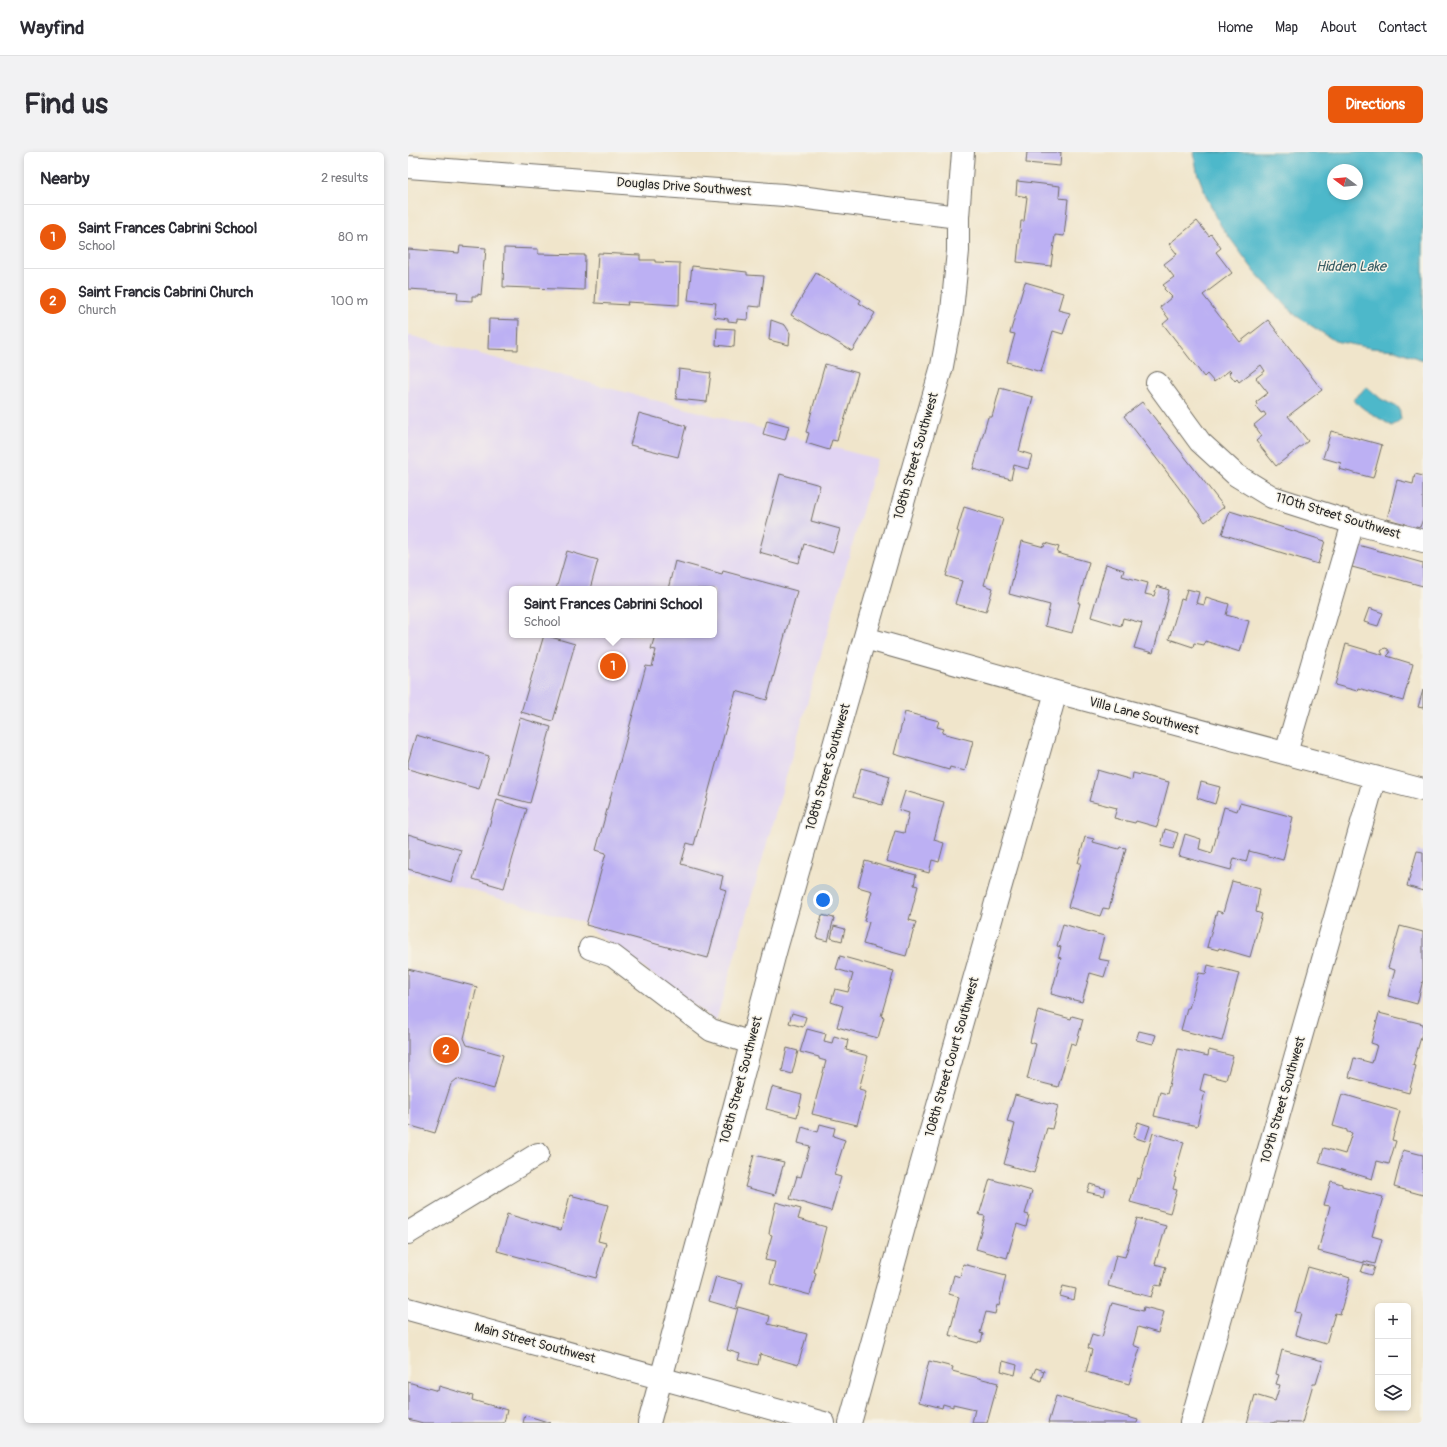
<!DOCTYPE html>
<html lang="en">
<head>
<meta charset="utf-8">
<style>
	body { margin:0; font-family:Pangolin,sans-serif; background:#f2f2f3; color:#2b2b33 }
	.controls { position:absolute; right:12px; bottom:12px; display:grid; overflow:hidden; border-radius:6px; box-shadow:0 2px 6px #0003 }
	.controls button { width:36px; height:36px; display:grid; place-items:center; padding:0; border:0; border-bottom:1px solid #e1e1e2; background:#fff; color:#2b2b33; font:20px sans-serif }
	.compass { position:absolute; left:919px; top:12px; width:36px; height:36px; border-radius:50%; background:#fff; box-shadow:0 2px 6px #0003; rotate:286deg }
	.you { position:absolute; left:415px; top:748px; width:14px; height:14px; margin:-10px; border:3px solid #fff; border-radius:50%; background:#1a73e8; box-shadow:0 0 0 6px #1a73e833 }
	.badge { display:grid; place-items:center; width:26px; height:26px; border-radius:50%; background:#ea580c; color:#fff; font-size:13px; font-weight:700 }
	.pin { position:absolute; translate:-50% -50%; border:2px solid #fff; box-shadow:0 1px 4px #0006 }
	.popup { position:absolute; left:101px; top:434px; width:208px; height:52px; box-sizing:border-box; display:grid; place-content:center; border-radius:6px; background:#fff; filter:drop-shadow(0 1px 3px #0005); font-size:13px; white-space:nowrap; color:#7c7c81 }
	.popup b { font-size:15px; color:#2b2b33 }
	.popup::after { content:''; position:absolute; left:50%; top:100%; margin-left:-8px; border:8px solid transparent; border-top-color:#fff }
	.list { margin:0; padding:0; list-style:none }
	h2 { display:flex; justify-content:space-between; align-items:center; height:52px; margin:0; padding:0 16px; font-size:17px }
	h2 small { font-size:13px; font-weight:400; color:#7c7c81 }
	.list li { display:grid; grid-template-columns:26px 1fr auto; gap:12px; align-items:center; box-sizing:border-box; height:64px; padding:0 16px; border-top:1px solid #e1e1e2 }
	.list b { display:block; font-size:15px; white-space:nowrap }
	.list p { margin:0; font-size:13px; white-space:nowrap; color:#7c7c81 }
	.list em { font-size:13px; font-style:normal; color:#7c7c81 }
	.icon { flex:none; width:22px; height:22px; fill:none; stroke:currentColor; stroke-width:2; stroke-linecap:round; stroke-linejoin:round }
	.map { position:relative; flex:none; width:1015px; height:1271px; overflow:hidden; border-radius:6px }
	header { display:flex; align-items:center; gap:24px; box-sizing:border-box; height:56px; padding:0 20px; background:#fff; border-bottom:1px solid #e1e1e2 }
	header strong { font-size:19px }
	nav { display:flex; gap:22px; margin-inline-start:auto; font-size:14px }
	.intro { display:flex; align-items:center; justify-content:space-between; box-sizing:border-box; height:96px; padding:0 24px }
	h1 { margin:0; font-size:28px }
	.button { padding:10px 18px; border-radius:6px; background:#ea580c; color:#fff; font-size:14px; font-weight:700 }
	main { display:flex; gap:24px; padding:0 24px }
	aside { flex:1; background:#fff; border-radius:6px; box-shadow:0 2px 6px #0003 }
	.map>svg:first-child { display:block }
</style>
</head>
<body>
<header>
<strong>Wayfind</strong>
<nav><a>Home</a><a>Map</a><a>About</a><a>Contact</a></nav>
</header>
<div class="intro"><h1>Find us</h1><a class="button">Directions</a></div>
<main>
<aside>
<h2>Nearby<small>2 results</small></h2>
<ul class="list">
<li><span class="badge">1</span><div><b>Saint Frances Cabrini School</b><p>School</p></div><em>80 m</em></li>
<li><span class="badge">2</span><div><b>Saint Francis Cabrini Church</b><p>Church</p></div><em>100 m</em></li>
</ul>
</aside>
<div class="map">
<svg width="1015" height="1271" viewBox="0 0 1015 1271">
	<rect width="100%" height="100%" fill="#f7f3e8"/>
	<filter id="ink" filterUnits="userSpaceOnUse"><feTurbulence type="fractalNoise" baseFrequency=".025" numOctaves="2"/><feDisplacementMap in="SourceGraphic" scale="8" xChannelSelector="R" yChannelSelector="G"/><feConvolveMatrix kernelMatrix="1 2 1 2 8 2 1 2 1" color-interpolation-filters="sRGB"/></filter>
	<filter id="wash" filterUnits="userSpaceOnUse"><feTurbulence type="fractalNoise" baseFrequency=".012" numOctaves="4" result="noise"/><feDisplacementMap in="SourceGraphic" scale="16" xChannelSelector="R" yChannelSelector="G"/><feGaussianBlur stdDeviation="0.9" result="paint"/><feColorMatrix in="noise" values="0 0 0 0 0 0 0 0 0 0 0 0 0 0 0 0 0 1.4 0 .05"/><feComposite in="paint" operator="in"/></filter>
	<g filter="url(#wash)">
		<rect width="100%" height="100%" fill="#f0e5cb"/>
		<path fill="#e1d4f3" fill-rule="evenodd" d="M0,183L469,307L308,869L173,770L0,720ZM104,437H306V483H104Z"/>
		<path fill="#4eb8ca" stroke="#3c727a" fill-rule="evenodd" d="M786,0H1015V208L987,198L963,196L927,189L887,163L847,120L813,74L799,46L789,20ZM925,18H949V42H925Z
			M959,235L973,247L991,256L993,267L984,274L956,257L945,248Z"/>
		<g id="blocks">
			<path fill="#bcb0f3" d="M619,0H653L652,14L618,11Z
				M609,29L652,34L651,46L660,47L656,84L647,83L643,114L609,110L613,69H616L619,45L608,43Z
				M789,69L801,84L803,82L813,96L808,100L824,121L795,143L832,190L860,168L914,238L880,264L900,289L868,314L848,289L854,284L846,273L858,263L856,260L853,261L848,254L849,253L848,250L860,241L848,226L857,219L853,213L831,230L829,227L827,229L821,221L823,219L822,218L806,230L799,222L796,225L755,172L761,167L752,155L764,145L756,137L757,135L755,133L766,125L756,112L769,102L761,92Z
				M52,94L78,96L77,109H76L73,143L70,142V144H64V149L49,148L50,140L0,137V97L51,101Z
				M96,96L130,97V102L177,103L176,138L95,135Z
				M190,101L232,103V108H247V110L272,111L271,153L219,150L220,153L187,151Z
				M284,114L339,120V123L356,124L352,155L341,154L340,168L329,167V170L320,169V167L306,165L308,151L280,148Z
				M408,121L453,148L451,151L467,161L444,199L383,163Z
				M617,130L655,141L650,158L662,161L655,182L645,179L633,220L599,210L607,182L602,181Z
				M81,167L111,168L110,198L80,197Z
				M363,168L377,173L382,181L381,193L361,188Z
				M309,176L327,177L326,195L308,193Z
				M417,212L450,221L435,273L433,274L429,289L424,288L421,298L398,291L401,281L398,280Z
				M271,217L303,221L299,250L268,247Z
				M592,236L625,245L611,299L624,303L620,317L606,313L603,327L565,317L580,265H584Z
				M734,250L816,355L797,370L716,264Z
				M231,261L278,274L270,305L222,293Z
				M359,268L381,274L377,288L355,282Z
				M923,279L974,293L965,326L931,317L933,311L915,306Z
				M372,322L412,333L403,369L432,377L425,401L396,392L391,411L351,400Z
				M1007,322L1015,324V367L1012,375L1008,374L1007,376L998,374V372L979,367L989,328L1005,332Z
				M556,355L595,367L576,433L585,436L578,460L547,452L554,429L538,424L551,380L549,379Z
				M822,359L917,389L910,412L814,382Z
				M614,389L636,395L637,391L651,395L649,401L681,410L670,451H672L664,481L637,474L642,453L601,442Z
				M950,393L1015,411V434L944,415Z
				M159,399L190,408L182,437H148Z
				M267,409L314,422L315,419L389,439L359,548L328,539L286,693L279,691L273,712L315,724L312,736L318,738L300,806L178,773L198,701L188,698L238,514L244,515L248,498L243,497L247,483H306V437H260Z
				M698,412L716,418L714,424L740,431L737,442L746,444L749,434L761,438L759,447H760L745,501L726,496L734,471L715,466L713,474L683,465Z
				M779,437L791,440L788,451L796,453L798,445L821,452L818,463L841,469L832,500L797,489L796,493L786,491L785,495L761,487L773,447L776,448Z
				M961,456L975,461L970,474L956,470Z
				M136,483L167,492L145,569L113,560Z
				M938,492L975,503L973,499L977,496L980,497L982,501L979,504L1005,512L995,549L950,536L949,539L927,533Z
				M1015,538V556L1010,555Z
				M497,560L531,569L529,575L536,577L534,581L565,589L557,619L542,615L541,618L486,602Z
				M112,566L143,575L122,651L91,643Z
				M8,583L81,604L71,637L0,617V610Z
				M453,616L482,624L474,653L445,645Z
				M689,618L724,628L725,621L761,630L749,675L728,669L727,671L706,666L709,656L681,649Z
				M793,630L812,635L807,652L789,646Z
				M497,639L536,650L526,688L536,691L531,710L524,708L521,721L478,709L487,679L496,681L501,661L491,658Z
				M89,648L119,657L96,736L65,727Z
				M832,651L885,665L875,708L841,699L838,710L826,706L823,718L771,704L777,682L793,687L791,697L804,701L816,655L829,659Z
				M757,677L770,681L765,697L753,694Z
				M0,682L53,698L43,730L0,717Z
				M677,685L686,687L685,690L711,697L712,695L718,696L701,757L695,756L692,764L660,755L673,711H670Z
				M1009,699L1015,700V739L999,734Z
				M457,709L508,723L506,733L510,734L501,768L508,770L498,804L455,792L461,770L456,769L464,739L450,735Z
				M824,729L852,737L848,760L854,762L842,805L811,796L810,798L799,795L809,759L815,761Z
				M414,763L426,766L420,789L408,786Z
				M655,772L696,784L690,807L701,809L696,825L682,821L674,850L643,842L653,806L650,805L653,795L649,794Z
				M426,774L437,777L434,789L423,786Z
				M992,774L1015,780V828L1009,852L980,844L987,818L980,816Z
				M432,804L486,819L473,864L476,865L470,886L429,875L435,854L423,850L427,837L440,840L445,822L428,817Z
				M800,813L831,821L819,866L820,867L814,889L773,878L779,856H781L791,821L798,822Z
				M0,817L69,835L56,886L59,893L95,903L86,937L49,927L43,932L27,981L0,973Z
				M630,858L663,867L664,864L675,867L668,893L663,891L650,935L619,927L628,892L622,890Z
				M384,861L398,865L395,875L381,871Z
				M971,861L1015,872V878L1005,913L1008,914L1001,941L941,925L946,906L964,911L969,893L963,891Z
				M399,877L418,882L416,889L424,891L426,884L440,888L438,898L460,904L451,937L458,939L449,973L404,962L418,909L411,907V905L392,900Z
				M731,879L748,883L745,892L728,888Z
				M379,896L390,899L384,922L374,919Z
				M770,897L800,904L801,898L825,904L818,928L796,922L792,938L797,940L789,974L746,964L752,940L759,942Z
				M364,935L394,943L389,965L358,957Z
				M934,942L992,959L984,988L988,989L981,1012L969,1009L964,1027L911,1011L916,996L937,1002L944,981L939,980V978L925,974Z
				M607,943L640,952L641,951L650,954L644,977L639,976L626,1021L596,1012L607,972L599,970Z
				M730,970L742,974L737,989L725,985Z
				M412,972L427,976L425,984L437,988L426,1023L433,1025L423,1059L382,1047L389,1024L393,1025L402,994L390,991L394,975L410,980Z
				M745,981L776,990L766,1025L768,1026L765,1037L769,1038L762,1061L722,1050L729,1026L732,1027Z
				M995,998L1015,1003V1043L986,1035Z
				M346,1003L376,1010L367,1043L337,1035Z
				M582,1027L624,1039L617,1062L621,1063L618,1075L609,1072L599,1106L568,1097L577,1064L571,1063Z
				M923,1029L934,1032V1034L975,1045L964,1084L974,1087L967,1112L956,1109V1111L910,1099L922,1054L916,1053Z
				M682,1032L698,1037L696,1044L679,1040Z
				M162,1043L200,1053L190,1089L198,1091L188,1126L89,1099L99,1062L153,1078Z
				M368,1050L393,1057L390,1067L418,1075L406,1120L408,1121L402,1143L362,1132L367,1110L357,1108L364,1083L361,1082L362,1076Z
				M729,1066L758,1074L747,1112L758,1115L753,1134L747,1133L743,1145L700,1134L708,1103L717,1105Z
				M555,1112L598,1123L591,1154L589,1153L587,1162L578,1160L572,1181L575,1182L573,1190L571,1189L570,1191L541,1183L551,1145L541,1142L546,1123L552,1125Z
				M956,1112L967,1115L964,1123L953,1120Z
				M900,1115L933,1124V1123L942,1126L932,1162L927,1161L918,1192L887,1183L893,1161L887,1160Z
				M308,1124L335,1131L328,1157L301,1149Z
				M655,1134L668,1137L666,1148L652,1144Z
				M704,1151L735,1159L736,1155L756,1160L750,1181L730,1175L725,1193L732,1196L721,1232L678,1220L684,1198L680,1196L684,1182L694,1185Z
				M330,1155L362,1164L360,1172L399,1182L390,1213L352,1202L350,1213L330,1208L332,1202L319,1198Z
				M874,1198L915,1209L908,1232H905L894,1271L866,1270V1271H839L847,1243L867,1249L872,1233L868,1232L871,1223L868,1222Z
				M521,1209L545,1215L544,1219L590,1231L579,1271H564L567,1257L545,1252V1255L535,1252L534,1256L511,1250Z
				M595,1209L609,1213L607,1223L593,1219Z
				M628,1216L636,1219L633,1229L624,1225Z
				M0,1230L30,1239L31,1234L65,1244L64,1248L99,1258L96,1271H15L0,1267Z
				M648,1244L730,1268L729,1271H640Z
				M117,1263L143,1271H115Z"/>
		</g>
	</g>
	<g filter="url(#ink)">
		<use href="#blocks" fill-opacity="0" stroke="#706c63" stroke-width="1"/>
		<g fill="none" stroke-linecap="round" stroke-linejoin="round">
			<defs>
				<path id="minor" d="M0,15L376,43L550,65
					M749,231L792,290L828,323L864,345L945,371L1015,389
					M457,486L648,540L1015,638
					M878,601L945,371
					M182,796L205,804L303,878L343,891
					M0,1081L130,1002
					M0,1157L416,1271
					M241,1271L320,979L368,797L534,214L544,159L550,99V65L555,0
					M442,1271L512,1017L648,540
					M783,1271L967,625"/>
			</defs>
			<use href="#minor" stroke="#706c63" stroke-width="24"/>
			<use href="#minor" stroke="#fff" stroke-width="22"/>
		</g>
	</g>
	<g text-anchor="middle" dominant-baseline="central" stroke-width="3" stroke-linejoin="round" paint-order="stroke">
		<g font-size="13" fill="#2b2b2b" stroke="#f7f3e8">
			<text transform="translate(276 35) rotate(4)">Douglas Drive Southwest</text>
			<text transform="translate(508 304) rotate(-74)">108th Street Southwest</text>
			<text transform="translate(930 364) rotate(17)">110th Street Southwest</text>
			<text transform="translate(736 564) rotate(15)">Villa Lane Southwest</text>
			<text transform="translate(420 615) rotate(-74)">108th Street Southwest</text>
			<text transform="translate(544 905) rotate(-74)">108th Street Court Southwest</text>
			<text transform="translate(333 928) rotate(-75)">108th Street Southwest</text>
			<text transform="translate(875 948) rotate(-74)">109th Street Southwest</text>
			<text transform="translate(127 1191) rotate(15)">Main Street Southwest</text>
		</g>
		<g font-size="14" font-style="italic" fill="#375c63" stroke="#f7f3e8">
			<text x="943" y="114">Hidden Lake</text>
		</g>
	</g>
</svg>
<div class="controls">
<button>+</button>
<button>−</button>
<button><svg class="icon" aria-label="layers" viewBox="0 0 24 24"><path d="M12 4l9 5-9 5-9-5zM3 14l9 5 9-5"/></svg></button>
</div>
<svg class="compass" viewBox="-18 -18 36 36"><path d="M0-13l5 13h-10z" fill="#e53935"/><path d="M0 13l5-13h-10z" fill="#7c7c81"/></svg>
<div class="you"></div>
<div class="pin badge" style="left:205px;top:514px">1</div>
<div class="popup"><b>Saint Frances Cabrini School</b>School</div>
<div class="pin badge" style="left:38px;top:898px">2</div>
</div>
</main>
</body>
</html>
